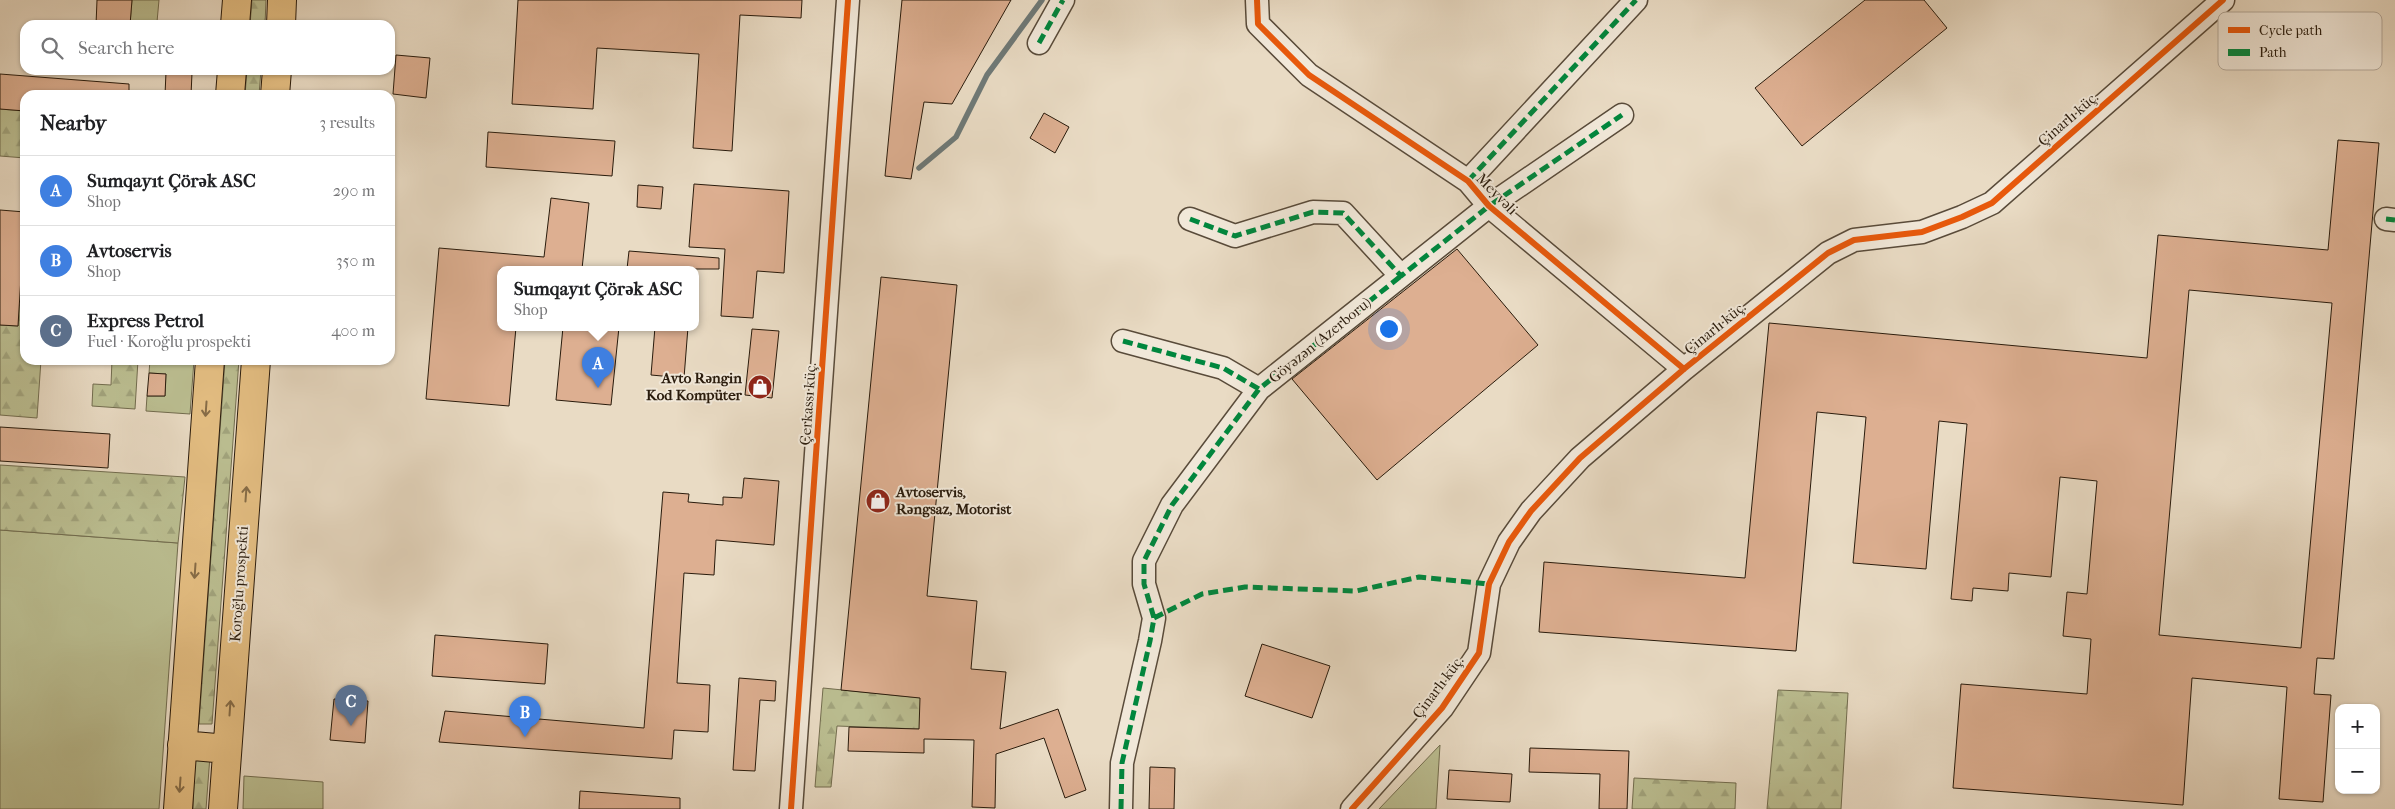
<!DOCTYPE html>
<html lang="en">
<head>
<meta charset="utf-8">
<style>
	body { margin:0; font-family:"IM FELL French Canon",serif; background:#f2f2f2; color:#202124 }
	.controls { position:absolute; right:15px; bottom:15px; display:grid; overflow:hidden; border-radius:10px; box-shadow:0 1px 4px #0004 }
	.controls button { width:45px; height:45px; display:grid; place-items:center; padding:0; border:0; border-bottom:1px solid #e0e0e0; background:#fff; color:#202124; font:25px sans-serif }
	.you { position:absolute; left:1388px; top:328px; width:18px; height:18px; margin:-12px; border:4px solid #fff; border-radius:50%; background:#1a73e8; box-shadow:0 0 0 8px #1a73e833 }
	.badge { display:grid; place-items:center; width:32px; height:32px; border-radius:50%; background:#8f2418; color:#fff; font-size:16px; font-weight:700 }
	.pin { position:absolute; translate:-50% -41px; filter:drop-shadow(0 1px 2px #0008) }
	.pin::after { content:''; position:absolute; top:26px; width:18px; height:15px; background:inherit; clip-path:polygon(0 0,100% 0,50% 100%) }
	.popup { position:absolute; left:497px; top:266px; width:202px; height:65px; box-sizing:border-box; display:grid; place-content:center; border-radius:10px; background:#fff; filter:drop-shadow(0 1px 4px #0005); font-size:16px; white-space:nowrap; color:#757577 }
	.popup b { font-size:19px; color:#202124 }
	.popup::after { content:''; position:absolute; left:50%; top:100%; margin-left:-10px; border:10px solid transparent; border-top-color:#fff }
	.list { margin:0; padding:0; list-style:none }
	h2 { display:flex; justify-content:space-between; align-items:center; height:65px; margin:0; padding:0 20px; font-size:21px }
	h2 small { font-size:16px; font-weight:400; color:#757577 }
	.list li { display:grid; grid-template-columns:32px 1fr auto; gap:15px; align-items:center; box-sizing:border-box; height:70px; padding:0 20px; border-top:1px solid #e0e0e0 }
	.list b { display:block; font-size:19px; white-space:nowrap }
	.list p { margin:0; font-size:16px; white-space:nowrap; color:#757577 }
	.list em { font-size:16px; font-style:normal; color:#757577 }
	.icon { flex:none; width:28px; height:28px; fill:none; stroke:currentColor; stroke-width:2; stroke-linecap:round; stroke-linejoin:round }
	.map { position:relative; flex:none; width:2395px; height:809px; overflow:hidden }
	.search { position:absolute; background:#fff; box-shadow:0 1px 4px #0004; left:20px; top:20px; width:375px; height:55px; display:flex; align-items:center; gap:12px; box-sizing:border-box; padding:0 18px; border-radius:15px; color:#757577; font-size:19px }
	.panel { position:absolute; background:#fff; box-shadow:0 1px 4px #0004; left:20px; top:90px; width:375px; height:275px; border-radius:15px }
	.map>svg:first-child { display:block }
</style>
</head>
<body>
<div class="map">
<svg width="2395" height="809" viewBox="0 0 2395 809">
	<defs>
		<pattern id="forest-firs" width="22" height="20" patternUnits="userSpaceOnUse" patternTransform="scale(1.25)"><rect width="22" height="20" fill="#bbbe91"/><path d="M5 1l3.5 6h-7zM16 11l3.5 6h-7z" fill="#a1a37c"/></pattern>
	</defs>
	<rect width="100%" height="100%" fill="#e9dbc4"/>
	<filter id="stains"><feTurbulence type="fractalNoise" baseFrequency=".004" numOctaves="4"/><feColorMatrix values="0 0 0 0 .2 0 0 0 0 .09 0 0 0 0 .02 0 0 0 .5 -.17"/></filter>
	<radialGradient id="worn" r=".72"><stop offset=".6" stop-color="#630" stop-opacity="0"/><stop offset="1" stop-color="#630" stop-opacity=".3"/></radialGradient>
	<path fill="#bbbe91" stroke="#726c4e" d="M132,0H159L157,22L130,24Z
		M150,360H194L190,414L146,411L147,396H165L166,374L149,373Z
		M0,530L178,543L159,809H0Z
		M1440,745L1436,809H1379Z
		M244,776L323,782V809H243Z"/>
	<path fill="url(#forest-firs)" stroke="#726c4e" d="M252,0H266L265,25H250Z
		M247,70H261L259,95H245Z
		M0,109L25,111V158L0,156Z
		M19,305H25V360H41L37,418L0,415V325L18,326Z
		M112,360H138L135,409L92,406L93,384L111,385Z
		M225,360H239L212,724H199Z
		M0,465L185,477L178,543L0,530Z
		M823,688L1002,706L997,717L919,729L837,726L831,787H815Z
		M1778,690L1848,693L1841,809H1767Z
		M195,754L210,756L206,809H193Z
		M1634,778L1736,783L1735,809H1632Z"/>
	<g fill="none" stroke-linecap="round" stroke-linejoin="round">
		<path stroke="#6e7977" stroke-width="5.5" d="M919,168L956,137L987,75L1042,0"/>
	</g>
	<path fill="#ddaf91" stroke="#291b0c" fill-rule="evenodd" d="M97,0H132L130,25H96Z
		M518,0H802L801,18L740,15L732,151L693,148L699,54L597,48L593,109L512,104Z
		M902,0H1011L952,104L924,102L911,179L885,176Z
		M1865,0H1924L1947,28L1802,146L1755,88Z
		M396,55L430,58L426,98L393,94Z
		M166,72L192,73L191,95H165Z
		M0,74L129,84V95H25V111L0,109Z
		M1044,113L1069,127L1055,153L1030,138Z
		M488,132L615,141L612,176L486,167Z
		M2338,140L2379,143L2334,659L2317,658L2314,694L2331,695L2323,802L2279,799L2287,687L2192,678L2183,805L1953,788L1961,684L2087,694L2091,639L2063,636L2067,592L2087,594L2097,481L2060,477L2051,577L2009,573L2008,591L1973,588L1972,601L1951,599L1967,424L1939,421L1926,569L1853,563L1866,417L1817,412L1796,651L1539,632L1544,562L1745,578L1769,323L2147,358L2158,235L2328,250ZM2189,290L2332,303L2301,648L2159,635Z
		M694,184L789,191L784,273L757,271L753,318L721,316L725,249L689,247Z
		M638,185L663,187L661,209L637,207Z
		M551,198L589,203L582,269H500V327H516L509,406L426,399L439,248L544,257Z
		M0,210L25,212L18,326L0,325Z
		M1457,249L1538,345L1377,480L1292,379Z
		M629,251L719,258V269H627Z
		M881,277L957,285L927,596L977,601L971,669L1006,672L1000,729L1058,709L1086,790L1065,798L1044,738L996,754L995,808L972,807L974,740L924,739V753L848,751L849,727L919,729L920,698L841,690Z
		M563,327H619L611,405L556,400Z
		M655,327H688L684,378L651,375Z
		M752,329L779,331L772,398L745,395Z
		M149,373L166,374L165,396H147Z
		M0,427L110,434L108,468L0,461Z
		M744,478L779,481L774,545L716,540L714,575L684,573L677,683L710,685L708,732L674,730L672,759L439,742L445,711L644,728L663,492L689,494L688,502L723,505V497L742,498Z
		M435,635L548,644L545,684L432,676Z
		M1262,644L1330,666L1312,718L1245,696Z
		M739,678L776,681L775,701L760,700L755,771L733,770Z
		M334,699L368,701L365,743L330,740Z
		M1530,748L1629,751L1627,809H1599L1600,774L1529,772Z
		M1150,767L1175,768L1174,809H1149Z
		M1449,770L1512,774L1510,802L1447,799Z
		M580,791L680,798V809H579Z"/>
	<g fill="none" stroke-linecap="round" stroke-linejoin="round">
		<defs>
			<path id="minor" d="M1257,0L1258,24L1309,75L1468,181L1489,206L1684,369
				M1039,43L1063,0
				M1468,181L1636,0
				M1190,219L1235,236L1313,212L1343,213L1401,276L1489,206L1622,115
				M2386,219L2395,220
				M1123,341L1223,368L1259,389L1401,276
				M791,809L848,0
				M1121,809L1122,763L1150,641L1154,618L1144,584V561L1172,505L1259,389
				M1352,809L1442,708L1479,653L1489,584L1509,542L1531,511L1580,458L1684,369L1828,253L1854,240L1922,232L1962,217L1992,203L2223,0"/>
			<path id="major" d="M235,25L237,0
				M281,25L282,0
				M230,95L232,70
				M275,95L277,70
				M182,745L227,749
				M178,809L210,360
				M223,809L256,360"/>
		</defs>
		<use href="#minor" stroke="#594b3a" stroke-width="25"/>
		<use href="#major" stroke="#291b0c" stroke-width="30"/>
		<use href="#minor" stroke="#f1e8d9" stroke-width="22"/>
		<use href="#major" stroke="#e4be82" stroke-width="28"/>
		<path stroke="#00873e" stroke-width="5" stroke-dasharray="10 5" stroke-linecap="butt" d="M1039,43L1063,0
			M1468,181L1636,0
			M1190,219L1235,236L1313,212L1343,213L1401,276L1489,206L1622,115
			M2386,219L2395,220
			M1123,341L1223,368L1259,389L1401,276
			M1154,618L1202,594L1245,587L1356,591L1419,577L1489,584
			M1121,809L1122,763L1150,641L1154,618L1144,584V561L1172,505L1259,389"/>
		<defs>
			<path id="cycleway" d="M1257,0L1258,24L1309,75L1468,181L1489,206L1684,369
				M791,809L848,0
				M1352,809L1442,708L1479,653L1489,584L1509,542L1531,511L1580,458L1684,369L1828,253L1854,240L1922,232L1962,217L1992,203L2223,0"/>
		</defs>
		<use href="#cycleway" stroke="#f1e8d9" stroke-width="9"/>
		<use href="#cycleway" stroke="#e8590c" stroke-width="6"/>
	</g>
	<defs><path id="oneway-shaft" d="M-6 0H5M1.5-3L5.5 0L1.5 3" fill="none" stroke-width="1.6" stroke-linecap="round" stroke-linejoin="round" transform="scale(1.25)"/></defs>
	<g stroke="#866c47">
		<use href="#oneway-shaft" transform="translate(206 409) rotate(94)"/>
		<use href="#oneway-shaft" transform="translate(246 494) rotate(-86)"/>
		<use href="#oneway-shaft" transform="translate(195 571) rotate(94)"/>
		<use href="#oneway-shaft" transform="translate(230 708) rotate(-86)"/>
		<use href="#oneway-shaft" transform="translate(180 785) rotate(94)"/>
	</g>
	<defs>
		<symbol id="shop-disc" viewBox="-11 -11 22 22"><circle r="9.5" fill="#8f2418" stroke="#f1e8d9"/><path d="M-5-2.5h2.3a2.7 3.5 0 0 1 5.4 0H5L5.5 6h-11ZM-1.5-2.5h3a1.5 2.3 0 0 0-3 0Z" fill="#fff"/></symbol>
	</defs>
	<g fill-rule="evenodd">
		<use href="#shop-disc" x="746" y="373" width="28" height="28"/>
		<use href="#shop-disc" x="864" y="487" width="28" height="28"/>
	</g>
	<g text-anchor="middle" dominant-baseline="central" stroke-width="4" stroke-linejoin="round" paint-order="stroke">
		<g font-size="15" fill="#291b0c" stroke="#f1e8d9">
			<text transform="translate(2068 119) rotate(-41)">Çinarlı küç.</text>
			<text transform="translate(1497 194) rotate(45)">Meyvəli</text>
			<text transform="translate(1715 328) rotate(-39)">Çinarlı küç.</text>
			<text transform="translate(1320 340) rotate(-39)">Göyəzən (Azerboru)</text>
			<text transform="translate(808 404) rotate(-86)">Çerkassı küç.</text>
			<text transform="translate(239 584) rotate(-86)">Koroğlu prospekti</text>
			<text transform="translate(1438 687) rotate(-53)">Çinarlı küç.</text>
		</g>
		<g font-size="15" font-weight="bold" fill="#291b0c" stroke="#f1e8d9" text-anchor="end">
			<text x="742" y="378">Avto Rəngin<tspan x="742" dy="17">Kod Kompüter</tspan></text>
			<text x="896" y="492" text-anchor="start">Avtoservis,<tspan x="896" dy="17">Rəngsaz, Motorist</tspan></text>
		</g>
	</g>
	<rect x="2218" y="12" width="164" height="58" rx="8" fill="#f1e8d9" stroke="#b5aa9c" stroke-width="1"/>
	<rect x="2228" y="27" width="22" height="6" fill="#e8590c"/>
	<rect x="2228" y="49" width="22" height="7" fill="#00873e"/>
	<g font-size="14" fill="#291b0c">
		<text x="2259" y="35">Cycle path</text>
		<text x="2259" y="57">Path</text>
	</g>
	<rect width="100%" height="100%" filter="url(#stains)"/>
	<rect width="100%" height="100%" fill="url(#worn)"/>
</svg>
<div class="controls">
<button>+</button>
<button>−</button>
</div>
<div class="you"></div>
<div class="pin badge" style="left:598px;top:388px;background:#3f7fe0">A</div>
<div class="popup"><b>Sumqayıt Çörək ASC</b>Shop</div>
<div class="pin badge" style="left:525px;top:737px;background:#3f7fe0">B</div>
<div class="pin badge" style="left:351px;top:726px;background:#5c6f8a">C</div>
<div class="search"><svg class="icon" aria-label="search" viewBox="0 0 24 24"><circle cx="10" cy="10" r="6"/><path d="M15 15l6 6"/></svg>Search here</div>
<section class="panel">
<h2>Nearby<small>3 results</small></h2>
<ul class="list">
<li><span class="badge" style="background:#3f7fe0">A</span><div><b>Sumqayıt Çörək ASC</b><p>Shop</p></div><em>290 m</em></li>
<li><span class="badge" style="background:#3f7fe0">B</span><div><b>Avtoservis</b><p>Shop</p></div><em>350 m</em></li>
<li><span class="badge" style="background:#5c6f8a">C</span><div><b>Express Petrol</b><p>Fuel · Koroğlu prospekti</p></div><em>400 m</em></li>
</ul>
</section>
</div>
</body>
</html>
